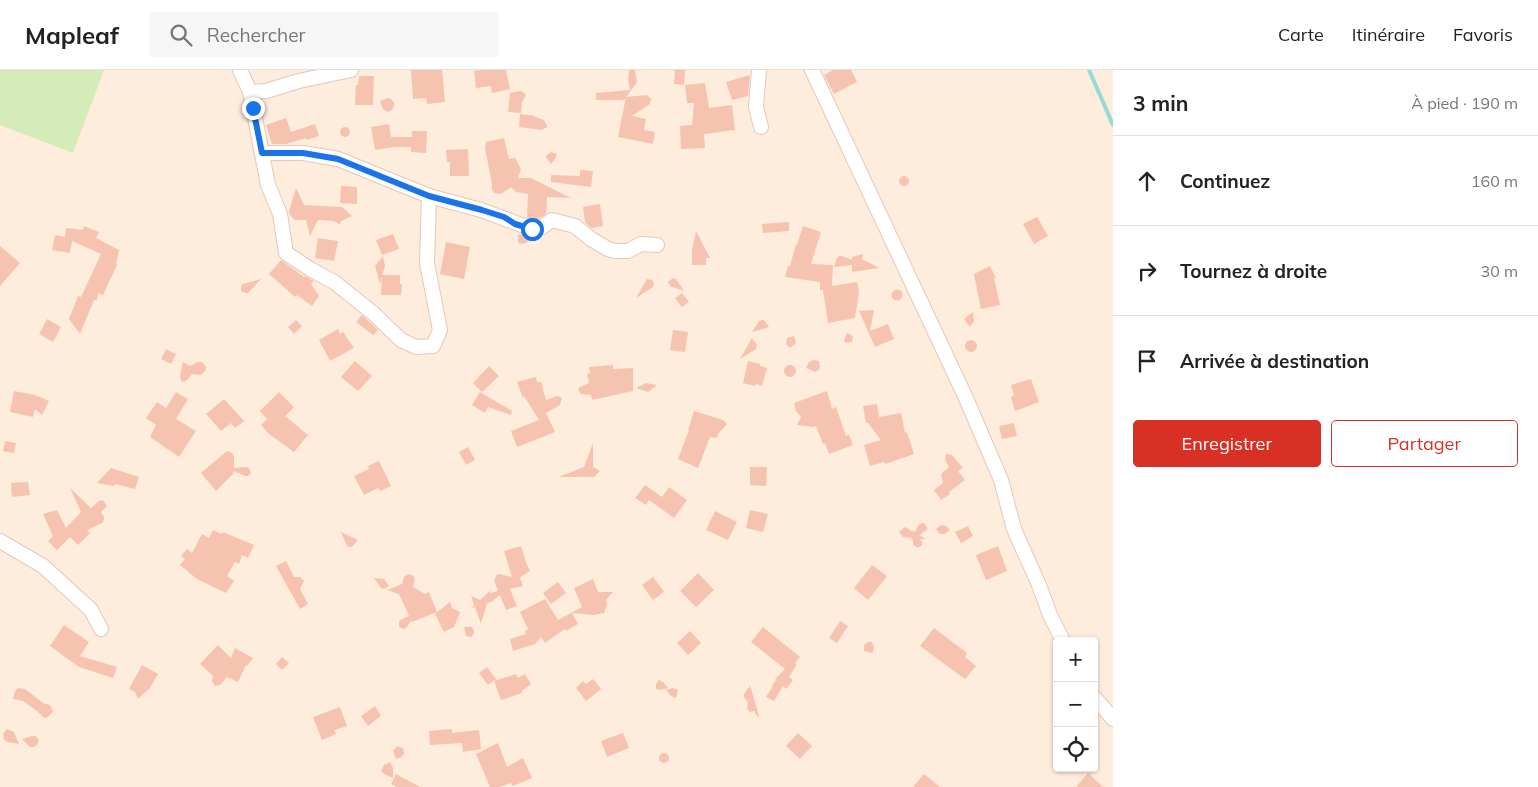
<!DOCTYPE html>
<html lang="fr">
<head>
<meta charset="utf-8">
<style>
	body { margin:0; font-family:Mulish,sans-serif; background:#f6f6f6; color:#222 }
	.controls { position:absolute; right:15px; bottom:15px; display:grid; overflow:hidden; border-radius:5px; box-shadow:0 1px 4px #0004 }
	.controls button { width:45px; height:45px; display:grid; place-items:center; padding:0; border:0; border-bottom:1px solid #e0e0e0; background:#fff; color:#222; font:25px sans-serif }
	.stop { position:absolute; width:15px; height:15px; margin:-11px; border:4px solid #1a73e8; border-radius:50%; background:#fff }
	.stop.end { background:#1a73e8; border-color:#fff; box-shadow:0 1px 5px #0008 }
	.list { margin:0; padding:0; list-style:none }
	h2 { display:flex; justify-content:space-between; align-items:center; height:65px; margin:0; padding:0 20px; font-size:21px }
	h2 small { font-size:16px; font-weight:400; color:#767676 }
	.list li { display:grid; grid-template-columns:32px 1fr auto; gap:15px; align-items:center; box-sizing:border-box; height:90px; padding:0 20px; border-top:1px solid #e0e0e0 }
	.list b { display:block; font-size:19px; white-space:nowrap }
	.list em { font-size:16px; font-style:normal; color:#767676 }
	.actions { display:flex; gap:10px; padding:15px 20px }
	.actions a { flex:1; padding:11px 0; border:1px solid #d93025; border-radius:5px; text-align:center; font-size:18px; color:#d93025 }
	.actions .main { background:#d93025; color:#fff }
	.icon { flex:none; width:28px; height:28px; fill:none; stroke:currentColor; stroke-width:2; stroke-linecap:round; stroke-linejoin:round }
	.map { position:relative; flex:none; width:1113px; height:717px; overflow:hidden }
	header { display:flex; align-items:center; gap:30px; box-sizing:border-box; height:70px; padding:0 25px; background:#fff; border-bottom:1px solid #e0e0e0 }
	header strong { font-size:24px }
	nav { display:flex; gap:28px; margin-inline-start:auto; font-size:18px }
	.search { width:350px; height:45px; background:#f6f6f6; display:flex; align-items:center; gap:12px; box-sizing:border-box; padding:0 18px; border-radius:5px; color:#767676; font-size:19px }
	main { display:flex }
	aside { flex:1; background:#fff }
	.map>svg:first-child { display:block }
</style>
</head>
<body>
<header>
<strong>Mapleaf</strong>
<div class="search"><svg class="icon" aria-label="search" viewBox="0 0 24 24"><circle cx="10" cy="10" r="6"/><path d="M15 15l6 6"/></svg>Rechercher</div>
<nav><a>Carte</a><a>Itinéraire</a><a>Favoris</a></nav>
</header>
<main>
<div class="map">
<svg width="1113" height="717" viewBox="0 0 1113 717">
	<rect width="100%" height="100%" fill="#feecdc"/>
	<path fill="#d5ecba" d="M0,0H104L73,83L0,55Z"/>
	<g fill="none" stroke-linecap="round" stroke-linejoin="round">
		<path stroke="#95dadb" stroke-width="4" d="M1089,0L1113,55"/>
	</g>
	<path fill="#f6c3b1" d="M411,0H442L445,32L427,34L426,28L413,29Z
		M482,0H506L510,19L492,23L491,16L476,18L474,1Z
		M629,0H635L637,12L624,30H596V23L630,20L628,10Z
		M675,0H685L684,15L674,14Z
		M833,0H851L857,12L834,24L824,5Z
		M750,5L748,26L732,30L726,12Z
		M359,6H374L373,35H355L356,15H358Z
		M705,13L709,38L732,35L735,60L704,64L705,78L681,79L680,56L692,55L694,33H687L685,15Z
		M520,21L523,22L526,25L522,32L521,43L508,42L510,23Z
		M647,25L651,29L650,34L632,46L646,49L644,60L655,62L653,74L618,67L626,27Z
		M388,28L391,29L395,34L392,40L387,42L383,39L380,31Z
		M520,44L535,46V47L544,50L547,55V57L542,60L519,57Z
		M286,48L291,62L315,54L319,66L307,70L306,68L286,74H272L266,55Z
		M389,54L391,67H412V61H427L426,83L411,82V77H394L375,80L371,57Z
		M340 62a5 5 0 1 1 10 0a5 5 0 1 1-10 0Z
		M504,68L509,89L515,88L521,99L518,108H531L571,128L547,127L546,144L538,149L533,150L527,148L528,124L516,122L511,117L501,124L494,123L492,119V114L485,78L486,72Z
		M468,79L469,106H450V92H447L446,80Z
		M551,82L557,84L555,89L551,94L546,87L547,85Z
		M580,100L593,101L591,117L551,112V105L580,106Z
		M899 111a5 5 0 1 1 10 0a5 5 0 1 1-10 0Z
		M341,116L357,117V134L340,133Z
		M296,118L304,135L342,137L352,146L341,151L340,154L333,151L318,150L310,166L306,150H295L290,145L289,141Z
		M600,134L603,156L591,158L585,152L583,137Z
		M1037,147L1048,166L1034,174L1023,154Z
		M789,152V161L763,163L762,154Z
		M84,156L99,162L96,168L119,180L116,194L117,195L103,225L98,223L97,230H94L80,264L69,249L78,226L81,227L101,184L72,171L70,183L52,180L55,165L65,167L66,158L83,160Z
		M803,156L821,162L811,194L833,195L832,216L857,212L859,221L855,248L828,253L823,220H820V212L785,207L788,196H790L796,174L797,175Z
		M696,161L710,188H706V195H692V181Z
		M393,164L399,179L382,185L376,170Z
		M520,164L528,167V171L526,173L520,174L518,172V165Z
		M318,168L338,171L334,191L315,188Z
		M446,172L470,177L464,209L440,204Z
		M0,176L20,193L0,216Z
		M863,184L862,189L879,198L852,202V195L834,197L837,188L839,186H842L852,190V187Z
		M383,186L385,196L382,205H400V214H402L401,225H381L382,207L380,214L375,196Z
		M281,190L304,207L305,206L314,211L311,214L319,226L312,236L297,225L295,227L269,204Z
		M990,196L996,208H994L1000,235L981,239L974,204Z
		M673,208L676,209L684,221L670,216L668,212Z
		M261,209L248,223H246L241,221V216L243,214Z
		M647,209L652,210L654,213L653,217L636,228Z
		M891.5 225a5.5 5.5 0 1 1 11 0a5.5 5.5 0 1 1-11 0Z
		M682,223L689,232L682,237L675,228Z
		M874,240L870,261L888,254L894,269L875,277L859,241Z
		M973,242L974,251L970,257L964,249Z
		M362,245L378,260L373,265L356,252Z
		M47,249L61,257L53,272L39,264Z
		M296,250L302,256L294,264L288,257Z
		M762,250H764L769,257L752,262L759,251Z
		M338,259L340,264L343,262L354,278L330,291L319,270Z
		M673,260L688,262L685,282L670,280Z
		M847,263L853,266L852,272L847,273L844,271Z
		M794,266L796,273L790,278L786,274L787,268Z
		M752,268L757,275L756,279L740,289Z
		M965 276a6 6 0 1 1 12 0a6 6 0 1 1-12 0Z
		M166,279L176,284L171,294L161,289Z
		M814,290L819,291L820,296L819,300L815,302L806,298L809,292Z
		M355,291L372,306L358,321L341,307Z
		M748,291L760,294V296L767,298L762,316L756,314L755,316L743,313Z
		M183,292L190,296L198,292H202L206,297V300L201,305L192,304L187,310L182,312L180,307L181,302H179L181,301Z
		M784 301a6 6 0 1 1 12 0a6 6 0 1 1-12 0Z
		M613,295V299L633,298V321L592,330L591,325L581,324L578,319L580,317L589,313L587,304L590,303L589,297Z
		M489,296L499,306L482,322L473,313Z
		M536,307L537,312H541L546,330L557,326L562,328L560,335L546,343L555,362L517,377L511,361L539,350L524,326L523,328L517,312Z
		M1031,309L1039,332L1015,341L1011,327L1014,326L1011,315Z
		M646,313L657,315L648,322L636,318Z
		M14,321L35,325L49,331L42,345L35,339L33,347L10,342Z
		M827,321L832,339L836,337L846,366L849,365L853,375L829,384L825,373L823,374L816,356L813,357L797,355L801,347L796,341L794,333Z
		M176,322L188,329L176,349L196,361L179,387L150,367L156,355L146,348L157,332L166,338Z
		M279,322L294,337L285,346L308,365L294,382L269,364L261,355L267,349L260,341Z
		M480,322L512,341L511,345L488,337L485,343L472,335Z
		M224,329L244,351L235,358L231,353L221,361L206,344Z
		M877,334L879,347L901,343L905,363L907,362L914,384L885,394L884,392L870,396L864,375L881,370L868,353H866L863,336Z
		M694,341L723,350L727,354L718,364L717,368L710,367L698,398L678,389L689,360H688Z
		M1014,353L1017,366L1002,369L999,356Z
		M5,371L16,373L14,383L3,381Z
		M593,373V397L600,401L594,407H559L584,397Z
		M468,377L475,390L466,395L459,382Z
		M227,381L231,382L234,386V398L247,397L249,398L251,403L248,406H245L234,401L233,404L216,421L201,403Z
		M946,384L952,385L963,398L958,401L965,410L949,422L950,424L941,430L934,420L943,413L941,404L949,397L945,390Z
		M379,391L391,416L380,421L378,418L364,425L354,406L369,399L368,396Z
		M750,397H767L766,416L750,415Z
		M111,398L139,407L135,419L115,414L114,416L97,413Z
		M28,412L30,425L12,427L11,413Z
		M645,415L662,427L669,417L687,430L674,448L649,430L646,435L635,428Z
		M70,418L91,438L99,431L103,430L107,436L101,442L104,447V450L102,453L87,460L90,463L78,475L70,467L57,480L48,471L53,466L43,444L57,440L66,458L81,442Z
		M750,440L768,444L763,462L746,458Z
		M715,441L737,452L728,470L706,460Z
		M924,453L928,459L919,465L926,469H920L922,472V475L918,478L913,475V469L910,471L912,468L903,467L899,462L905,457L913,462V460L915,462L919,454Z
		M941,455L946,456L950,460L945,464H940L936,459Z
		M968,456L973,466L961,473L955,462Z
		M213,460L222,464L223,462L254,475L248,488L242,485L239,494L235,492L227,506L234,511L226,523L197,509L180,495L185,489L181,486L187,479L192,483L202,464L209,468Z
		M341,462L358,470L353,476L350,477L347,476Z
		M521,476L527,495L530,501L519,508H520L523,516L510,519L517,536L506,540L500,525L491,532L487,533L481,554L475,537L471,538L474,535L471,526L480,530L491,520L490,523L498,521L494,510L497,505L499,504L512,507L504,481Z
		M998,476L1007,501L986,510L976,485Z
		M286,491L294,507H300L304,511L300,519L308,534L300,539L276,496Z
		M872,495L887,506L868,530L854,518Z
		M698,503L714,520L696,537L680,521Z
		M408,504L412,505L415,509L413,517L425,524L429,522L437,542L412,552L411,551L406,558L404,559L399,557V552L400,550L409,546L399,524L387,520L402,514L404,507Z
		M653,507L664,522L653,530L642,515Z
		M374,508L384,509L389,516L384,519L381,518Z
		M593,509L598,522H613L606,530L607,534L604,543L593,545L572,543L578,554L566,561L565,559L545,573L541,567L535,574L513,581L510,569L526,564L525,561L528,559L520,542L545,529L558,550L582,537L574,518Z
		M558,512L566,523L551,534L543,523Z
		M450,532L452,538L460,542L454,557L444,562L435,544Z
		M840,551L848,556L837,573L829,568Z
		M64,555L89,572L80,586L117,597L113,608L79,597L50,576Z
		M464,557H472L474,561L473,565L471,567L466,566Z
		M763,557L800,587L795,593L797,594L789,607L793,610L786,619L783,616L774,631L766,627L773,616L772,615L776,610L775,609L785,599L751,572Z
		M934,558L967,583L965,587L976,596L965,609L920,576Z
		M690,561L701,573L688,585L677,573Z
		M868,572H872L874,577L873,583L867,582L864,581V575Z
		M218,575L231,588L235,578L253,588L247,596L246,595L238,612L227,607L220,615L215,616L212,611L213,606L200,594Z
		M282,587L289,593L282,600L276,594Z
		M142,595L158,604L150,618L138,629L135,622L129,619Z
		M487,597L496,609L488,615L479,603Z
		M516,604L518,608L525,604L531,614L522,621V623L501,630L494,611Z
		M593,609L601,619L586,631L576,618L583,611L586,614Z
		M659,610L663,612L668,618L661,620L656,619V614Z
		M750,615L759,646L758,647L754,641L750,642L747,639L748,632L744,627V624L748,618L749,619Z
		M18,618L25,619L43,633L50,635L53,641L51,644L46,648L43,647L37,641L23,631L13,629L15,621Z
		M673,618L678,620L676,628L671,626L666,620Z
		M375,636L381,646L368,656L361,646Z
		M340,637L347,656L334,660L336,664L322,670L313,647Z
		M7,659L14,662L19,674L7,672L4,670L3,664Z
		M452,659V663L479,660L481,679L463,682L462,673L430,675L429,661Z
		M623,663L629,678L607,687L601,671Z
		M798,663L812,676L800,689L786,676Z
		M32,666H36L39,671L36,676L33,677H30L22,669Z
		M498,673L507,697L523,688L532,708L513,716L511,713L500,717H490L476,684Z
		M397,676L403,678L404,683L402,687L396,689L393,681Z
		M659 688a5 5 0 1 1 10 0a5 5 0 1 1-10 0Z
		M390,692L393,698V708L384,704L381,701L384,695Z
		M1088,703L1103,717H1076Z
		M396,704L420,717H396L391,714Z
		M924,704L940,717H913Z"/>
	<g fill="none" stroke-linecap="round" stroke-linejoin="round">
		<defs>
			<path id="minor" d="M240,0L250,22L268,115L280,144L286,183L310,199L334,212L373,243L401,270L416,277L433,276L440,260L427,193L429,126
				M759,0L756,37L761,57
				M812,0L965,326L1001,410L1014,459L1039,515L1050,545L1063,571
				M250,22L266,21L299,11L351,0
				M262,83H303L338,89L429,126L481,140L532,159L542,157L552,150L575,156L591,169L608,179L615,181H628L641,174L657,175
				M0,471L43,496L91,540L101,559
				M1094,627L1113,649"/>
		</defs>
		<use href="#minor" stroke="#e4c8bb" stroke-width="16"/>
		<use href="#minor" stroke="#fff" stroke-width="14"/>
	</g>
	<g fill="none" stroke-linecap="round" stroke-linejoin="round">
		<path stroke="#1a73e8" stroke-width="6" d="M253,38L262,83H303L338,89L429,126L482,140L504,147L515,154L532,159"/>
	</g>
</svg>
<div class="controls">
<button>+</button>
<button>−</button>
<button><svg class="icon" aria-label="locate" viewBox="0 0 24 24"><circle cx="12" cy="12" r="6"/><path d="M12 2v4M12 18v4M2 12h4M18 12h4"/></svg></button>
</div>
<div class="stop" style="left:532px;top:159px"></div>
<div class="stop end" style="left:253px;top:38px"></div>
</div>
<aside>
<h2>3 min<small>À pied · 190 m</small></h2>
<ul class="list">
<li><svg class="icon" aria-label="ahead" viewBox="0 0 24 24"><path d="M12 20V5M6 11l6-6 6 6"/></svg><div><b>Continuez</b></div><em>160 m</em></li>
<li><svg class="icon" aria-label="right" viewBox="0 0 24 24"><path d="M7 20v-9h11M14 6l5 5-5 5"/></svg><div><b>Tournez à droite</b></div><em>30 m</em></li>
<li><svg class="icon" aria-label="arrive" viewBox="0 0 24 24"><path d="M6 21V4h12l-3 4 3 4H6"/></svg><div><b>Arrivée à destination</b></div></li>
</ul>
<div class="actions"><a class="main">Enregistrer</a><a>Partager</a></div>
</aside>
</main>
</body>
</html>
